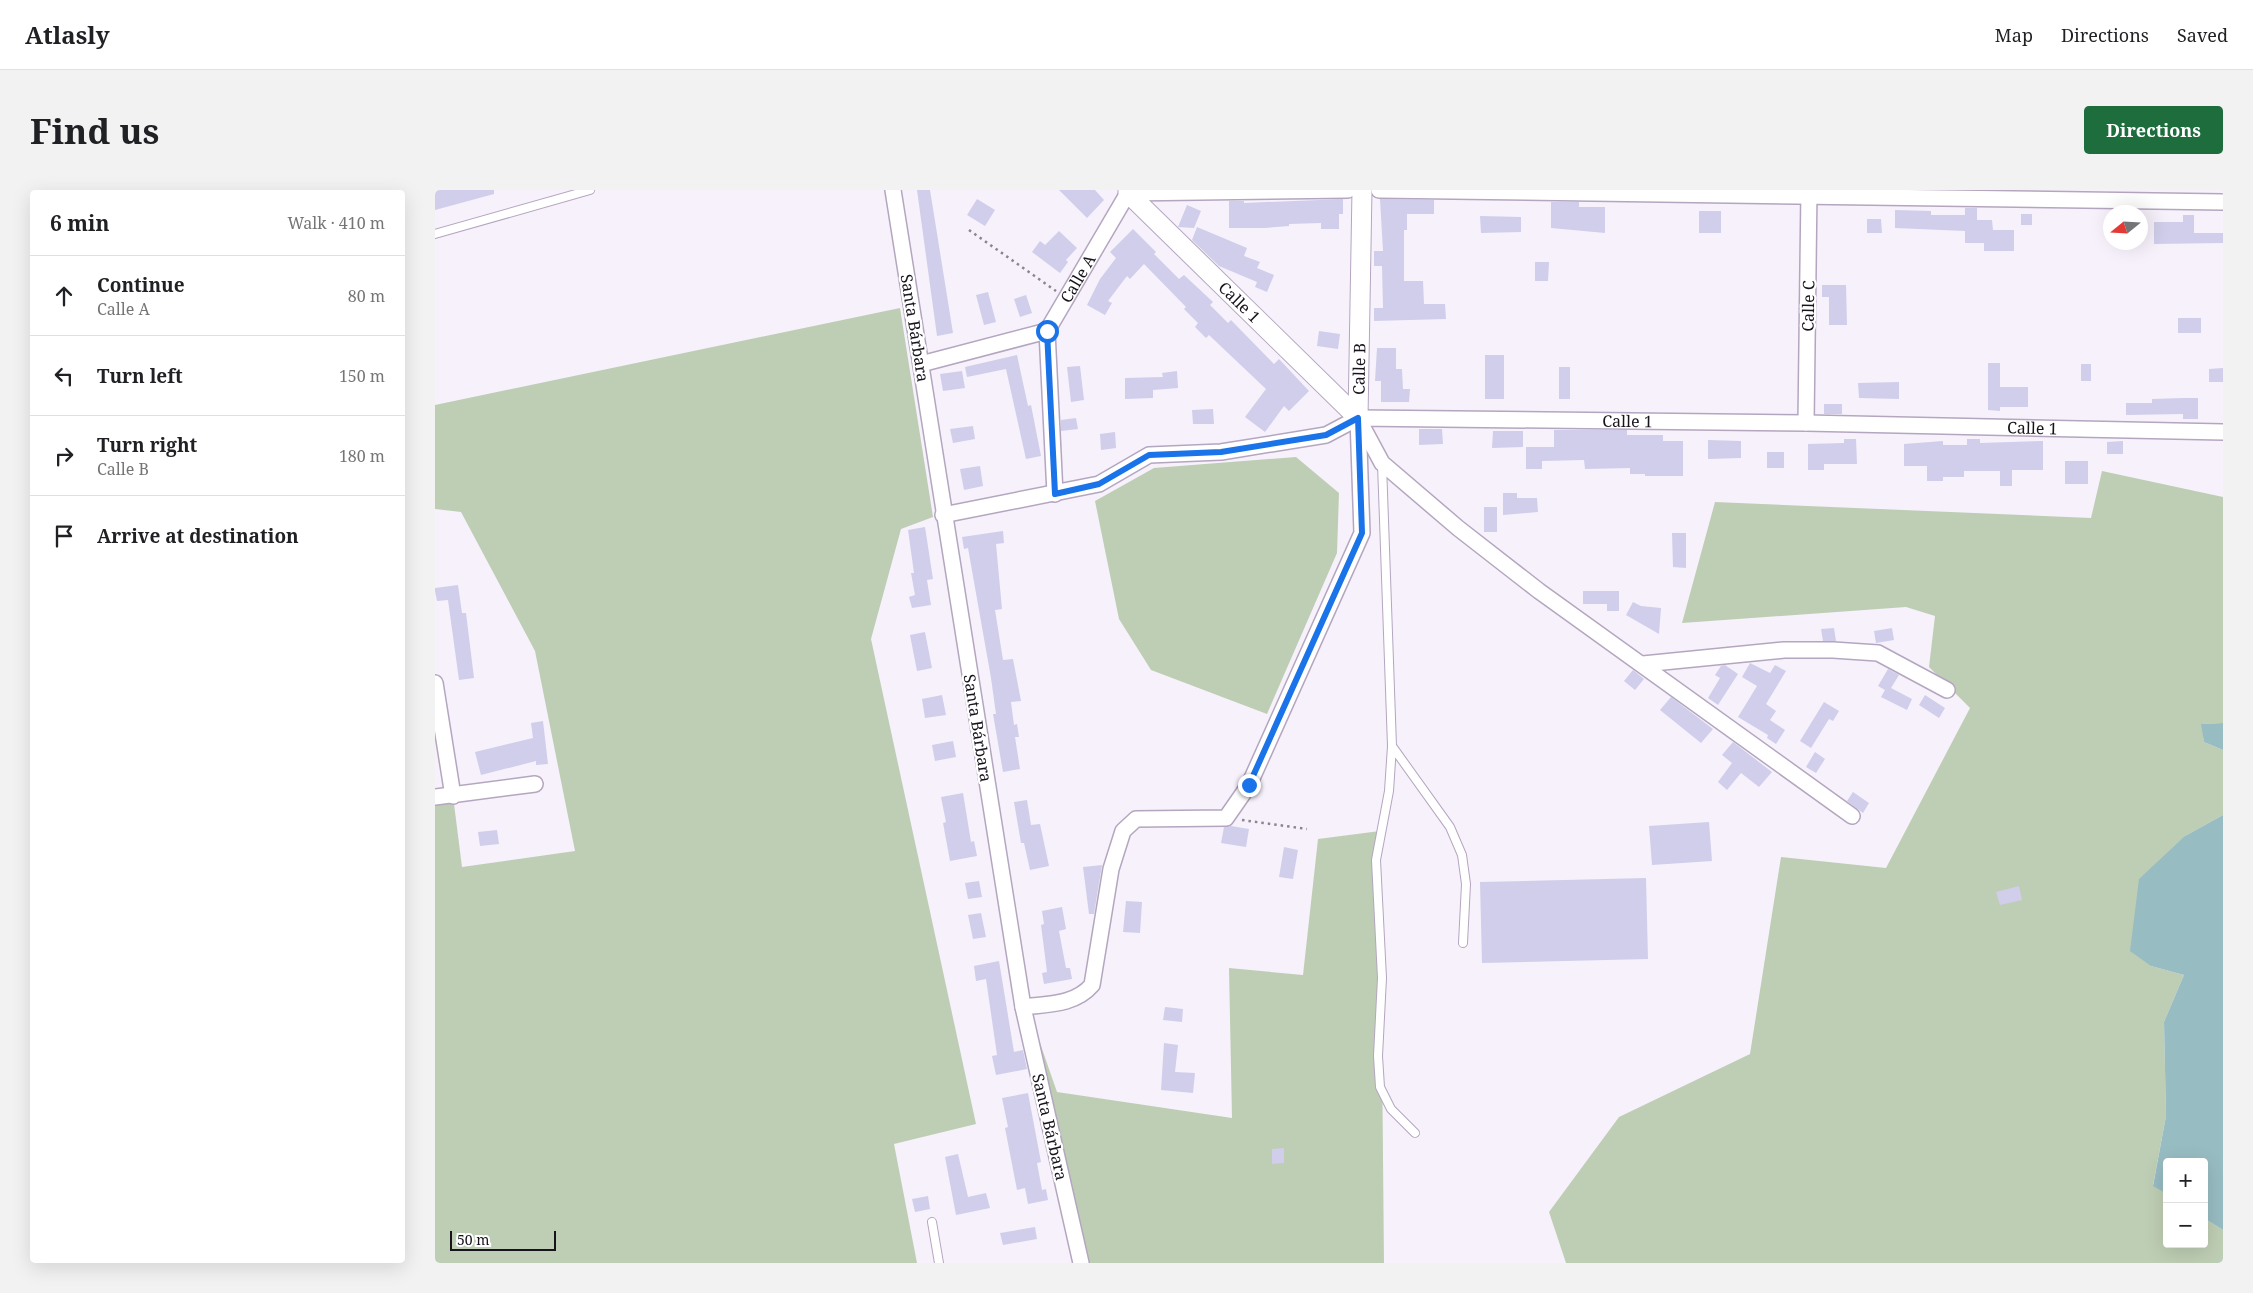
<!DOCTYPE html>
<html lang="en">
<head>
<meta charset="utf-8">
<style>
	body { margin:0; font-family:"Noto Serif",serif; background:#f2f2f2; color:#202124 }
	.controls { position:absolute; right:15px; bottom:15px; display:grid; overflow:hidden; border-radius:5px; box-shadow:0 5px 20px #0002 }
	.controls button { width:45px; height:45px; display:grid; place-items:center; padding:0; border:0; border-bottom:1px solid #e0e0e0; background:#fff; color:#202124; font:25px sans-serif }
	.compass { position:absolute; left:1668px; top:15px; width:45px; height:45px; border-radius:50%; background:#fff; box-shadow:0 5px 20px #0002; rotate:252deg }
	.scale { position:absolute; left:15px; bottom:12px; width:106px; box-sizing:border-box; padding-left:5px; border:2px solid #17121b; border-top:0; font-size:14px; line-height:18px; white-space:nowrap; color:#17121b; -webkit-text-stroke:4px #fff; paint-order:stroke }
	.stop { position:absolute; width:15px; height:15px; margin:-11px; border:4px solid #1a73e8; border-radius:50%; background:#fff }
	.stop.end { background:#1a73e8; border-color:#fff; box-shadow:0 1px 5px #0008 }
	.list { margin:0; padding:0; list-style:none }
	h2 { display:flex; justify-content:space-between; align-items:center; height:65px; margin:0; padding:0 20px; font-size:21px }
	h2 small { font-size:16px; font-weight:400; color:#757577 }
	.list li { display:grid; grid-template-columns:32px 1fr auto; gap:15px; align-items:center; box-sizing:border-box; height:80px; padding:0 20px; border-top:1px solid #e0e0e0 }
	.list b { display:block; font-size:19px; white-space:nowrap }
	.list p { margin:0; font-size:16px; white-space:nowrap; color:#757577 }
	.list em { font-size:16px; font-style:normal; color:#757577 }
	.icon { flex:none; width:28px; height:28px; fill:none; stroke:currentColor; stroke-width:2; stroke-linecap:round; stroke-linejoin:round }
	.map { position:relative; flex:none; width:1788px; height:1073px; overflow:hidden; border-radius:5px }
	header { display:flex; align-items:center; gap:30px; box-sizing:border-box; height:70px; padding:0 25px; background:#fff; border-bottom:1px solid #e0e0e0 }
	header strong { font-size:24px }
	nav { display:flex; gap:28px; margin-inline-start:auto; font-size:18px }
	.intro { display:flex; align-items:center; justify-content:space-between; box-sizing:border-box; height:120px; padding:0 30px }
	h1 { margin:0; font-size:35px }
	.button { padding:12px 22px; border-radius:5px; background:#1d6d3d; color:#fff; font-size:18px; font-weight:700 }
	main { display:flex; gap:30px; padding:0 30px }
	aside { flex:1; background:#fff; border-radius:5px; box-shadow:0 5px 20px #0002 }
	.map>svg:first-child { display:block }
</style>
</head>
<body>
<header>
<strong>Atlasly</strong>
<nav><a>Map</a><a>Directions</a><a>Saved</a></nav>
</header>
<div class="intro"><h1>Find us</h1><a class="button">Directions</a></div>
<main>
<aside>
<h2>6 min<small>Walk · 410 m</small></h2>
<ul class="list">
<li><svg class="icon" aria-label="ahead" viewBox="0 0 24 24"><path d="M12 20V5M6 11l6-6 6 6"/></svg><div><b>Continue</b><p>Calle A</p></div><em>80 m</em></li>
<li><svg class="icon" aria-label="left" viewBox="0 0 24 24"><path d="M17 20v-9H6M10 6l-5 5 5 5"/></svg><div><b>Turn left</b></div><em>150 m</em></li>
<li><svg class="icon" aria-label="right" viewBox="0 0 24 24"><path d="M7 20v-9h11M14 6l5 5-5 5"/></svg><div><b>Turn right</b><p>Calle B</p></div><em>180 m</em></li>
<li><svg class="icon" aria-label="arrive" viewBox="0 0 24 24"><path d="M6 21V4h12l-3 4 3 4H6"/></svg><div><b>Arrive at destination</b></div></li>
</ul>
</aside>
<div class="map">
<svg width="1788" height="1073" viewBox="0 0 1788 1073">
	<rect width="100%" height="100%" fill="#f7f1fc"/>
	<path fill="#beceb4" d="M465,118L498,327L466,339L436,449L541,934L459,954L482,1073H0V609L18,606L27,677L140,661L100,461L26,322L0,319V215Z
		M861,267L904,303L902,363L832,524L716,480L684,429L660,311L719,278Z
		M1667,281L1788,307V533L1767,534L1769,552L1788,560V625L1750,646L1716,776L1749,785L1729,832L1731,926L1718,995L1732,1004V1054H1769V1028L1788,1040V1073H1131L1114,1022L1184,927L1315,864L1346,667L1451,678L1535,518L1494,477L1500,426L1471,417L1247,433L1280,312L1656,328Z
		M945,641L949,1073H641L597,830L622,902L797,928L794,778L868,785L883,649Z"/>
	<path fill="#97bcc2" d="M1788,533V560L1769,552L1766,534Z
		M1788,625V1040L1769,1028V972H1732V1004L1718,996L1731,926L1729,832L1749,785L1716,776L1695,761L1704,689L1750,646Z"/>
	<path fill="#d0ceea" d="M0,0H59V4L0,20Z
		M482,0H495L518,143L502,146Z
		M624,0H660L669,10L652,28Z
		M542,9L560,20L550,36L532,25Z
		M908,9V24H904V39H886V33L854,34V36L830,38H794V11H809V13Z
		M945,9L999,10V24H972V40H969V91H988L989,114H1010L1011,129L939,131V118H948L947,76H939V61H948Z
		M1116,12H1144V17H1170V43L1116,38Z
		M752,15L766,21L759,38L743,37Z
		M1530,18H1542V30H1557L1558,40H1579V61H1549V53H1530V41L1460,38V20L1496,21V25H1530Z
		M1264,21H1286V43H1264Z
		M1586,24H1597V35H1586Z
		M1748,25H1759V43H1788V53L1719,54V32H1748Z
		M1045,26L1086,27V42L1046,43Z
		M1432,29H1446L1447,43H1432Z
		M762,37L812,58L809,66L825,72L822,78L839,85L832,102L820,97L822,92L784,76L757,50Z
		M698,39L721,62L719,64L744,89L749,85L778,112L775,115L793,133L796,130L839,174L844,169L874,201L854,221L849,216L830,242L810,227L831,199L774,145L771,148L760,137L763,133L749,119L751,117L709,74L695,89L692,86L673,111L677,113L670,125L652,115L665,89L681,68L675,62Z
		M624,41L642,58L631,70L633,72L625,83L597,62L605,51L610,55Z
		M1100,72H1114L1113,91H1100Z
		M1387,95H1411L1412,135H1394V107H1387Z
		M553,102L561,132L549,135L541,105Z
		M591,105L597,123L585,127L579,109Z
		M1743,128H1766V143H1743Z
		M884,141L905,144L903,159L882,156Z
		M942,158H961V179H967L968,199H975L974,212H946V191H940Z
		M582,165L593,216L596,215L606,266L591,269L571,179L532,187L530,177Z
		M1050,165H1069V209H1050Z
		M1553,173H1565V197H1593V217H1565V221L1553,220Z
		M1646,174H1656V191H1646Z
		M645,176L649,210L636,212L632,177Z
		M1124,177H1135V209H1124Z
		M1788,178V192H1774V179Z
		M527,181L530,198L508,201L505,184Z
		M742,181L743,198L718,200V208L690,209V188L728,187L727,183Z
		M1464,192V209L1424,208L1423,193Z
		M1748,208H1763V229H1748V224L1691,225V213H1717V209Z
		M1389,214H1407V224H1389Z
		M778,219L779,234H758L757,220Z
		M641,228L643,239L626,241V230Z
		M538,236L540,249L518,253L515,239Z
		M984,239H1007L1008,254L984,255Z
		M1119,240H1192V245H1228V251H1248V286H1210V284H1195V278L1150,279L1149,270L1107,271V279H1091V257H1119Z
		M1058,241H1088V257L1057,258Z
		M680,242L681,258L666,260L665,244Z
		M1409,249H1421L1422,274H1389V280H1373V254L1409,253Z
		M1532,249H1545V253L1608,251V280H1577V296H1565V281H1529V287H1508V291H1492V276H1469V254L1508,251V255H1532Z
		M1273,250L1306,251V268L1273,269Z
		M1688,251V264H1672V252Z
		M1332,262H1349V278H1332Z
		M1630,271H1653V294H1630Z
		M545,276L548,296L529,300L525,279Z
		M1068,303H1082V308H1102L1103,322L1068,325Z
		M1049,317H1062V342H1049Z
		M490,337L498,389L492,390L496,415L477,418L474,407L480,405L476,383H479L473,340Z
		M568,341L569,353L561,354L567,419L560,420L568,470L578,469L586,511L576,512L579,535L582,534L584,547H580L585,579L568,582L558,524H561L556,488L533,358L529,359L527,347Z
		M1237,343H1251V378L1238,377Z
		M23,395L27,423H31L39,488L24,490L13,410L2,411L0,401V398Z
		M1148,401H1184V421H1172V414H1148Z
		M1198,412L1206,416L1226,418L1224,444L1191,425Z
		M1399,438L1401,451H1388L1386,439Z
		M1457,438L1459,450L1441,453L1439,441Z
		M490,442L497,478L482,481L475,445Z
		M1315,473L1335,483L1340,475L1351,481L1331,514L1341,521L1335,530L1350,540L1341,554L1332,548L1333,545L1303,527L1322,496L1307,487Z
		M1290,475L1303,484L1283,515L1273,508L1285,488L1280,485L1286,476Z
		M1453,479L1464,485L1456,498L1477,509L1472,520L1446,507L1450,500L1443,496Z
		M1198,480L1209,489L1200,500L1189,491Z
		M507,505L511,525L490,528L487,509Z
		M1490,505L1510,518L1504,528L1484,515Z
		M1236,507L1278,539L1266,553L1225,520Z
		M1389,512L1404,521L1398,531L1394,529L1376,558L1365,551Z
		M108,531L113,574L101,575V571L46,585L40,562L98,548L96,533Z
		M518,551L521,567L500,571L497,555Z
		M1298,552L1337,582L1324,597L1306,583L1292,600L1283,592L1297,573L1287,565Z
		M1380,562L1390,569L1381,583L1371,577Z
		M1418,602L1434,613L1428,623L1412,611Z
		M528,603L536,652L539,651L542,666L515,671L508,633L511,632L506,607Z
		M592,610L596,635L605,634L614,676L595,680L589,653H586L579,612Z
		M1274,632L1277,671L1217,675L1214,636Z
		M796,636L814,639L811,657L786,653L789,637Z
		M62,640L64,654L45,656L43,642Z
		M849,657L863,660L858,689L844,687Z
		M667,675L659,724H654L648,677Z
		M1211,688L1213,769L1047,773L1045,692Z
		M544,691L547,707L533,709L530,693Z
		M1584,696L1587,710L1565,715L1561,702Z
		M691,711L707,712L705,743L688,742Z
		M627,717L631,739L624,741L631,778H635L637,789L609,794L607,783L612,782L606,735L609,734L607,721Z
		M546,723L551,747L538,749L533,725Z
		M564,771L579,862L588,860L592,879L561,885L557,866L562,865L551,789L541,791L539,776Z
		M730,817L748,819L747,832L728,830Z
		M729,853L743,855L740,882L760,883L758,903L726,900Z
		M593,903L606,972L602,973L607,1000L611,999L613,1010L593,1014L590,998L582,1000L570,938L573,937L567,908Z
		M849,958V973L837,974V959Z
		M523,964L533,1007L551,1003L555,1018L521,1025L510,967Z
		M493,1006L495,1019L480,1022L477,1009Z
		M600,1037L602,1049L568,1055L565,1043Z"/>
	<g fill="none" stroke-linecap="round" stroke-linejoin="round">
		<defs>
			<path id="service" d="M0,44L155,0
				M947,274L957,556L1015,637L1027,665L1031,694L1028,753
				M957,556L954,601L941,670L947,788L943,866L945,897L956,919L980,943
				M497,1032L504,1073"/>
			<g id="minor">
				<path d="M458,0L588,817L646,1073"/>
				<path d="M944,0L1788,12"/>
				<path d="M693,3L913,0"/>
				<path d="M486,174L612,141"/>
				<path d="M925,232L947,273L1023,338L1104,401L1417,626"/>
				<path d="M1371,233L1374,0"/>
				<path id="s1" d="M620,304L612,141L693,3"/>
				<path id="s2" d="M508,325L664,294L714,265L786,262L891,245L923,228L1371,233L1788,242"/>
				<path d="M1208,474L1349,460H1398L1443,463L1512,500"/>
				<path d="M0,493L18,606"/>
				<path d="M0,607L100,594"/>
				<path d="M588,817C613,814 640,815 657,795L676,679L688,641L701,629L791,628L814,595L927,343L923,228"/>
			</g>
			<g id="tertiary">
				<path id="s3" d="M693,0V3L923,228"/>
				<path id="s4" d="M923,228L927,0"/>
			</g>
		</defs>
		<use href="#service" stroke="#b4a6bf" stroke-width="10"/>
		<use href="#minor" stroke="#b4a6bf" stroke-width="18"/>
		<use href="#tertiary" stroke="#b4a6bf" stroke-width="21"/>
		<path stroke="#8b858f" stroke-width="2.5" stroke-dasharray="2.5 4" stroke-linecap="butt" d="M534,40L621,101
			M807,630L872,639"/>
		<use href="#service" stroke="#fff" stroke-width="8"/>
		<use href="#minor" stroke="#fff" stroke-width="15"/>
		<use href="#tertiary" stroke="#fff" stroke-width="19"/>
	</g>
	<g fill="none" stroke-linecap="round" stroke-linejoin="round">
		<path stroke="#1a73e8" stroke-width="6" d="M612,141L620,304L664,294L714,265L786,262L891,245L923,228L927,343L814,595"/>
	</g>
	<g text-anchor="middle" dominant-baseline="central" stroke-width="4.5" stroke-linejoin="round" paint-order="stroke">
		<g font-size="16" fill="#17121b" stroke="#fff">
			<text stroke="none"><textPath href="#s1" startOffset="224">Calle A</textPath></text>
			<text stroke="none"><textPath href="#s3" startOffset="159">Calle 1</textPath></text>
			<text transform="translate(1373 116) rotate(-89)">Calle C</text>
			<text transform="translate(480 138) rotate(81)">Santa Bárbara</text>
			<text stroke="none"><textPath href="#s4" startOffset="49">Calle B</textPath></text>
			<text stroke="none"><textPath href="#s2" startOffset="701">Calle 1</textPath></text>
			<text stroke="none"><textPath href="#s2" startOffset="1106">Calle 1</textPath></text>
			<text transform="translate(543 538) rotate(81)">Santa Bárbara</text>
			<text transform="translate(615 937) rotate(77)">Santa Bárbara</text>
		</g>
	</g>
</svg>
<div class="controls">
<button>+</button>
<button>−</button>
</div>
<svg class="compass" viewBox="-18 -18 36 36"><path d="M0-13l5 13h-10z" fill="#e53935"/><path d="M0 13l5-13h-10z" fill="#757577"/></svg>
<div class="scale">50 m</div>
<div class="stop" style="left:612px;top:141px"></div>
<div class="stop end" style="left:814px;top:595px"></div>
</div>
</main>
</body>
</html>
